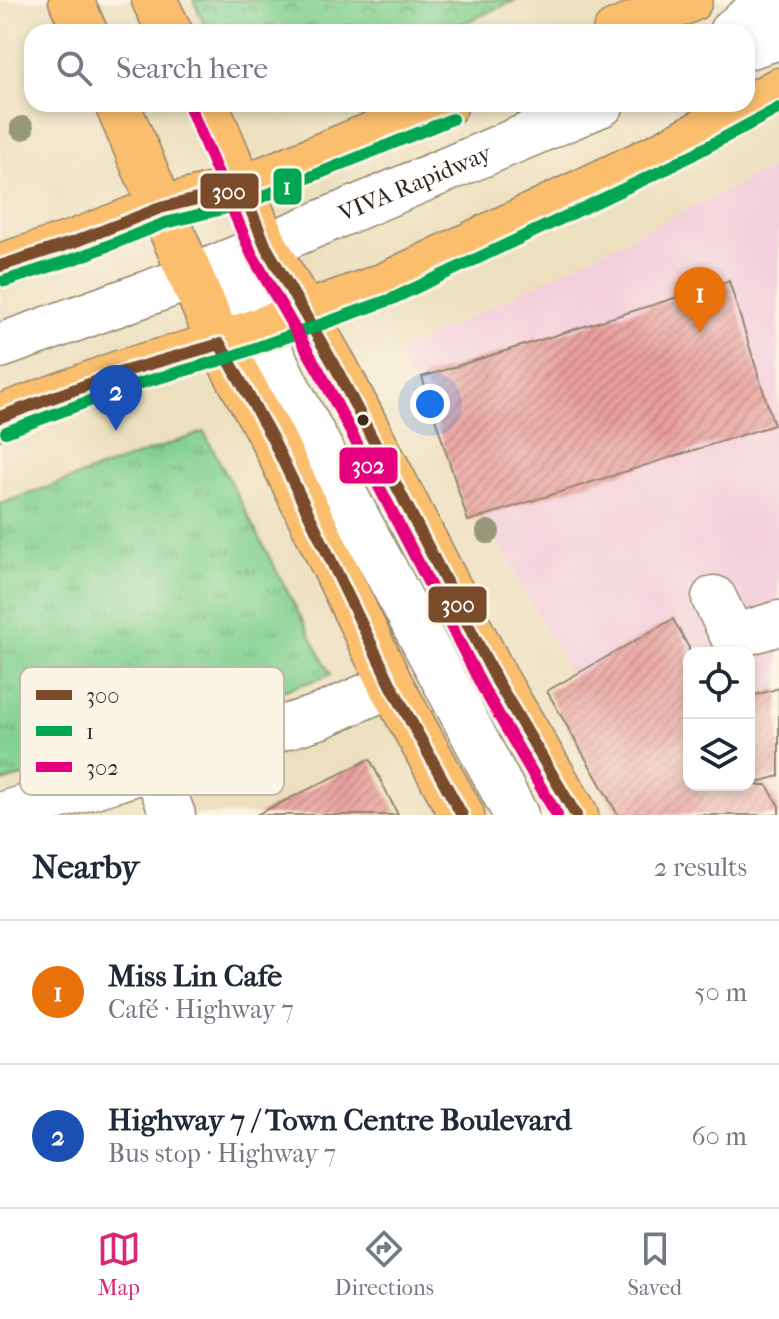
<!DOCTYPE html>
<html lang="en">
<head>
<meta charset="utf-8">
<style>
	body { margin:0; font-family:"IM FELL French Canon",serif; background:#f2f2f3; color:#1f2937 }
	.controls { position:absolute; right:24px; bottom:24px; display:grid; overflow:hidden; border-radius:16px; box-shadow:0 4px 12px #0003 }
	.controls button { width:72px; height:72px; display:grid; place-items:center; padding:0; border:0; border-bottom:2px solid #e0e1e3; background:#fff; color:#1f2937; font:40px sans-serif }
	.you { position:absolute; left:430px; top:404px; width:28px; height:28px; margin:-20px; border:6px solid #fff; border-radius:50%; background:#1a73e8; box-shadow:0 0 0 12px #1a73e833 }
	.badge { display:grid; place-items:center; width:52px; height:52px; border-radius:50%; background:#db2777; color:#fff; font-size:26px; font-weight:700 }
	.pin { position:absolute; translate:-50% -66px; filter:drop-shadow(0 2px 4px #0008) }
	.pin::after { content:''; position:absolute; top:42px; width:28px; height:24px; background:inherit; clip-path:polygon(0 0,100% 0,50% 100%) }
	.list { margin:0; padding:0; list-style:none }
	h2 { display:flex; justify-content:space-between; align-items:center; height:104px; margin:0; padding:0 32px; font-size:34px }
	h2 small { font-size:26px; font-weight:400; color:#747a83 }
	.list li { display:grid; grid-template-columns:52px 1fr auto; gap:24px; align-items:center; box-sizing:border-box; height:144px; padding:0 32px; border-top:2px solid #e0e1e3 }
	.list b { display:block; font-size:30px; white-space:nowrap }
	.list p { margin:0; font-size:26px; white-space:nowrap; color:#747a83 }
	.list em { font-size:26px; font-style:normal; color:#747a83 }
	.icon { flex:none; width:44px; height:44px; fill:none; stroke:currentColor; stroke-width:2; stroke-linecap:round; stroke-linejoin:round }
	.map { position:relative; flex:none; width:779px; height:815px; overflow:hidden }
	.search { position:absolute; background:#fff; box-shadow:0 4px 12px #0003; left:24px; right:24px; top:24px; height:88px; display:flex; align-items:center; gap:20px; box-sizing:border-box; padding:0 28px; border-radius:24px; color:#747a83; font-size:30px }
	.sheet { height:392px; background:#fff }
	nav { display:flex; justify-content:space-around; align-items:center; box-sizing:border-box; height:112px; border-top:2px solid #e0e1e3; background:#fff; font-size:22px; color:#747a83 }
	nav a { display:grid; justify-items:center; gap:4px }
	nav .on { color:#db2777 }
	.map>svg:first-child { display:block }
</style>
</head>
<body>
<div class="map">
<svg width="779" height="815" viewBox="0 0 779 815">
	<defs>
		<pattern id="grass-tufts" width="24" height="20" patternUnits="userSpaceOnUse" patternTransform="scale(2)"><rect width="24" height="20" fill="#82d191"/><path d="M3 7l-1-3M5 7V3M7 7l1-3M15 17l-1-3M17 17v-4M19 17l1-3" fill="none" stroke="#6caa76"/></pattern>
		<pattern id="park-crowns" width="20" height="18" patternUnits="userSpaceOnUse" patternTransform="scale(2)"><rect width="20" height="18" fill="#82d191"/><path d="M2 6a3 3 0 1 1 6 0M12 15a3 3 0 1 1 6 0" fill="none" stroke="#6caa76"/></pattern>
		<pattern id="building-hatch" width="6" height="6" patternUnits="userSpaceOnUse" patternTransform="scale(2)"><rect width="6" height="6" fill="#e89e9c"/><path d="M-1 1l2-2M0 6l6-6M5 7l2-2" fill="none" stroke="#bd817f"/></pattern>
	</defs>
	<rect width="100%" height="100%" fill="#fcf5e5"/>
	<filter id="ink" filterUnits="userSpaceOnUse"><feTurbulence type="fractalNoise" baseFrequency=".0125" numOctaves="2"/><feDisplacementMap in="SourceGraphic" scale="16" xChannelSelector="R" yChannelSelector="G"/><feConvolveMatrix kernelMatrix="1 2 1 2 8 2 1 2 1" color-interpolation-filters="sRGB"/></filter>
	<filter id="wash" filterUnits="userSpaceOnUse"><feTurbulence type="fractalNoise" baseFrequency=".006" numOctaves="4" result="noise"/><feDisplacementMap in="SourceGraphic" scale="32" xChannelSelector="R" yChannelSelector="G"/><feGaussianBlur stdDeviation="1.8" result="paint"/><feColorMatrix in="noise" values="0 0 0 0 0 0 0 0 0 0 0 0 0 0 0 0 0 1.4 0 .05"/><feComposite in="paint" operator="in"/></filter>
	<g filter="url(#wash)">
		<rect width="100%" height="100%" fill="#ede0bf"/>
		<path fill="#f4cfdd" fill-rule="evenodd" d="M779,164V815H646L396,354ZM689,653H749V785H689Z"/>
		<path fill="url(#grass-tufts)" stroke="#5e7e58" stroke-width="2" d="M204,432L331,675L0,783V504Z"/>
		<path fill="url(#park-crowns)" stroke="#5e7e58" stroke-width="2" d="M193,0H516L444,32H208Z"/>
		<g id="blocks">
			<path fill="url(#building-hatch)" d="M729,281L774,425L468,521L422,377Z
				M673,619L689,648V785H767L779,806V815H618L547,691Z
				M779,688V776L749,785V697Z
				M370,759L398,815H256Z"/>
		</g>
	</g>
	<g filter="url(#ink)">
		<use href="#blocks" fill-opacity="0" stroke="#94856e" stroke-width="2"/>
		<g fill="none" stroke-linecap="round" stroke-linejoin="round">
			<defs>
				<g id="minor">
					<path d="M731,32L771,0"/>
					<path d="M747,47L779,37"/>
					<path d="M228,262L287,386L516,815"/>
					<path id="s1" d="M0,346L190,278L602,104"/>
					<path d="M714,598L733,637L779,623"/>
					<path d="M154,767L173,815"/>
					<path d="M0,815L321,716L391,685"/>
				</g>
				<path id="major" d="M71,0L85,32
					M154,0L170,32
					M615,32L690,0
					M117,104L220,344L272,438L391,685L462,815
					M206,104L266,247L337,370L497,681L576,815
					M0,266L74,242L160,208L242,188L446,104
					M0,417L122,372L220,344L385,285L663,153L779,90"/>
			</defs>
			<use href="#minor" stroke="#94856e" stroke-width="47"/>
			<use href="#major" stroke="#94856e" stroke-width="47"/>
			<use href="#minor" stroke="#fff" stroke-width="44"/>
			<use href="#major" stroke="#fabe6d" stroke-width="44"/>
			<defs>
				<path id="bus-1" d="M0,266L74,242L160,208L242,188L266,247L337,370L497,681L576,815
					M0,417L122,372L220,344L272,438L391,685L462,815"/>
				<path id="bus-2" d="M5,281L80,257L165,223L247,203L452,119
					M6,432L127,387L225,359L392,299L670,167L779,108"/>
				<path id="bus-3" d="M191,110L252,255L323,378L483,688L557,815"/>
			</defs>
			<use href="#bus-1" stroke="#fcf5e5" stroke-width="18"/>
			<use href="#bus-2" stroke="#fcf5e5" stroke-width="18"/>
			<use href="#bus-3" stroke="#fcf5e5" stroke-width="18"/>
			<use href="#bus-1" stroke="#7a4b2a" stroke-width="12"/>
			<use href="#bus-2" stroke="#00a651" stroke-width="12"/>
			<use href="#bus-3" stroke="#e5007d" stroke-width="12"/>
		</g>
		<g fill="#979779">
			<circle cx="22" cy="128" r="12"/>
			<circle cx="488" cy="532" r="12"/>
		</g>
	</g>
	<circle fill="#3b2a1e" stroke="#fcf5e5" stroke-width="3" cx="363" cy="420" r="7"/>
	<g text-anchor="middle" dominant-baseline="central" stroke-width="7" stroke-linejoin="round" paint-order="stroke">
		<g font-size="24" fill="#3b2a1e" stroke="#fcf5e5">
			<text stroke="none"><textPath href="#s1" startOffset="446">VIVA Rapidway</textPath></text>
		</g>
	</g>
	<rect x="20" y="667" width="264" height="128" rx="12" fill="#fcf5e5" stroke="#c2b8a9" stroke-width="2"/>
	<rect x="36" y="690" width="36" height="10" fill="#7a4b2a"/>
	<rect x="36" y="726" width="36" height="10" fill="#00a651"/>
	<rect x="36" y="762" width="36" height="10" fill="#e5007d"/>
	<g font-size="22" fill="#3b2a1e">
		<text x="86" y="703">300</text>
		<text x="86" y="739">1</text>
		<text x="86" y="775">302</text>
	</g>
	<g stroke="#fcf5e5" stroke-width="3">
		<rect x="272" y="167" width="31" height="39" rx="8" fill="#00a651"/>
		<rect x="199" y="172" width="61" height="38" rx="8" fill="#7a4b2a"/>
		<rect x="338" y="446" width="61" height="39" rx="8" fill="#e5007d"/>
		<rect x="427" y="585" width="61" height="39" rx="8" fill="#7a4b2a"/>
	</g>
	<g font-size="22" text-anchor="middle" font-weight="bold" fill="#fff">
		<text x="287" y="194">1</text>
		<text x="229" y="199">300</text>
		<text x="368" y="473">302</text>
		<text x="458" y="612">300</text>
	</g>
</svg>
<div class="controls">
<button><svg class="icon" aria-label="locate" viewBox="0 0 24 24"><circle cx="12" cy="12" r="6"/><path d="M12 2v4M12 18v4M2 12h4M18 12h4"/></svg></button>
<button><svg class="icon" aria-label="layers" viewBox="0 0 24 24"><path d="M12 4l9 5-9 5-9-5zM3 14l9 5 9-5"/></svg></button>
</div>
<div class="you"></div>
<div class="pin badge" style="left:700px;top:333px;background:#e8710a">1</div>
<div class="pin badge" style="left:116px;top:431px;background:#1a4fb4">2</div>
<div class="search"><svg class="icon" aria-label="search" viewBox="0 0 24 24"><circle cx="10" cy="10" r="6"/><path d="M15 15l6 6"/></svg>Search here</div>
</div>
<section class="sheet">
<h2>Nearby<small>2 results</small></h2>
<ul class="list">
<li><span class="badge" style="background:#e8710a">1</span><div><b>Miss Lin Cafe</b><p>Café · Highway 7</p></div><em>50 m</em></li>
<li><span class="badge" style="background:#1a4fb4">2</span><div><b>Highway 7 / Town Centre Boulevard</b><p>Bus stop · Highway 7</p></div><em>60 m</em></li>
</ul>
</section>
<nav>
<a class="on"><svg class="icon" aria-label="map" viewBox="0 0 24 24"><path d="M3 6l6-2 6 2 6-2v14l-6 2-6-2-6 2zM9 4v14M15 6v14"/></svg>Map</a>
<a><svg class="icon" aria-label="directions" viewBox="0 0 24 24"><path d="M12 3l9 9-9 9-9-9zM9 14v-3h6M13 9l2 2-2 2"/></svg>Directions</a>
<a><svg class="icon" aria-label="saved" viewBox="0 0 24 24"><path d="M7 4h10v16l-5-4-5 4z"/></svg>Saved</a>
</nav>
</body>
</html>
